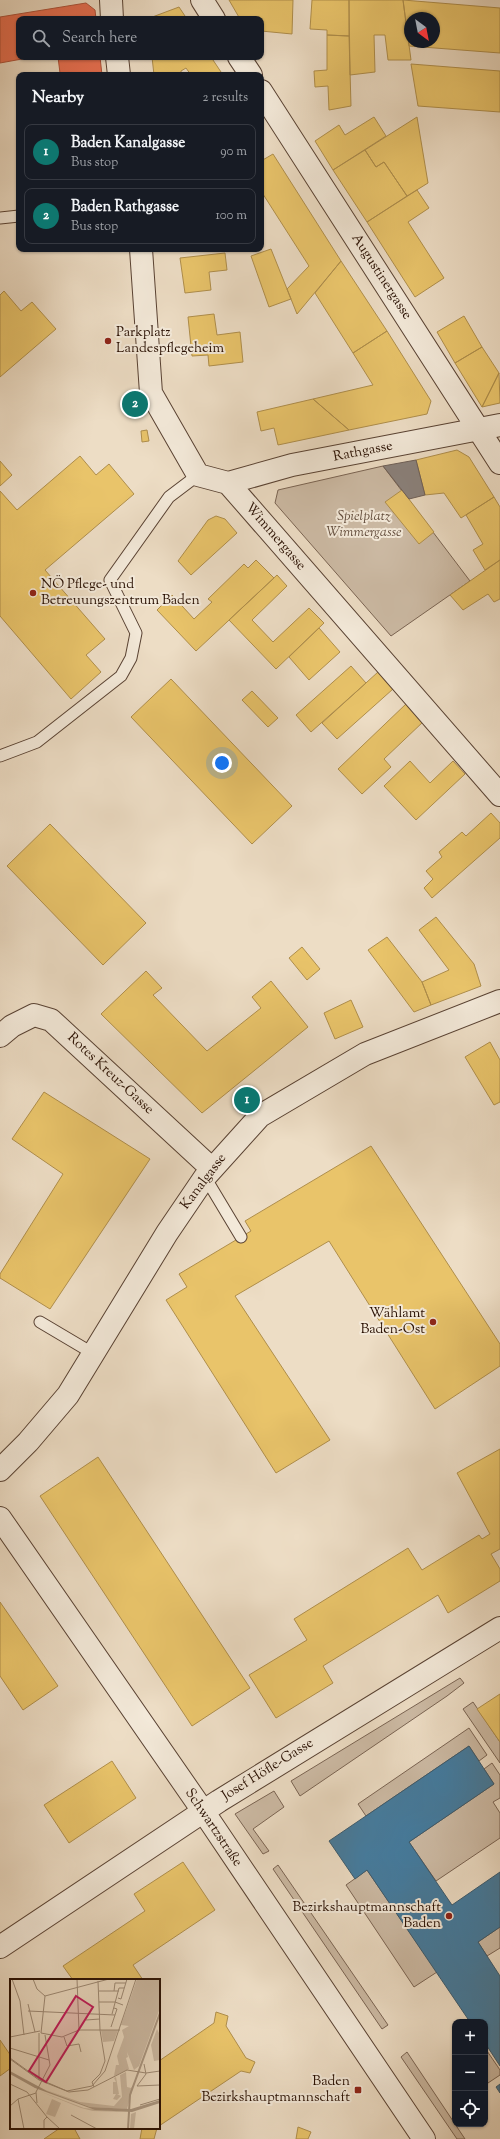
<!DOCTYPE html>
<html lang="en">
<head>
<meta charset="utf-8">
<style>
	body { margin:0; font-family:"Sorts Mill Goudy",serif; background:#20242c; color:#f1f3f6 }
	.controls { position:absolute; right:12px; bottom:12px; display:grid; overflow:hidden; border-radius:8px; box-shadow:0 1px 3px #0004 }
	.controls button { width:36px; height:36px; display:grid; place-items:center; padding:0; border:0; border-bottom:1px solid #363941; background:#171b24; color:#f1f3f6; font:20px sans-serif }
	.compass { position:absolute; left:404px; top:12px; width:36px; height:36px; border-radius:50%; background:#171b24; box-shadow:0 1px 3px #0004; rotate:148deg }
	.you { position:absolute; left:222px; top:763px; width:14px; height:14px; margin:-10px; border:3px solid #fff; border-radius:50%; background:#1a73e8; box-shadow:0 0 0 6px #1a73e833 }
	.badge { display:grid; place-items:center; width:26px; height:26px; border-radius:50%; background:#0f766e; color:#fff; font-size:13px; font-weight:700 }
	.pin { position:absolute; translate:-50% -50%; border:2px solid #fff; box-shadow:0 1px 4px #0006 }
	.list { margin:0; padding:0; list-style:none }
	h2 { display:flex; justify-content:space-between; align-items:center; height:52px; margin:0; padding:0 16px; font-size:17px }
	h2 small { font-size:13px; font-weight:400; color:#9ea1a6 }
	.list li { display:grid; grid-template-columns:26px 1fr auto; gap:12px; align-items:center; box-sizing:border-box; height:56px; margin:0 8px 8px; padding:0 8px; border:1px solid #363941; border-radius:8px }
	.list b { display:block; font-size:15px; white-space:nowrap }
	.list p { margin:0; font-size:13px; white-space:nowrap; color:#9ea1a6 }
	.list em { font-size:13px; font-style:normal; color:#9ea1a6 }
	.icon { flex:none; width:22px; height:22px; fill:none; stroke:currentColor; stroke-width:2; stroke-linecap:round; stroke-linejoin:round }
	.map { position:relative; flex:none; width:500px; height:2139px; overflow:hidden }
	.search { position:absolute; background:#171b24; box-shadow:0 1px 3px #0004; left:16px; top:16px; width:248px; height:44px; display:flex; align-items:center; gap:10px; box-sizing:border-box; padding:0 14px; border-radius:8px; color:#9ea1a6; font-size:15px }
	.panel { position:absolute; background:#171b24; box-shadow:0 1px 3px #0004; left:16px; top:72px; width:248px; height:180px; border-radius:8px }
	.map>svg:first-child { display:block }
</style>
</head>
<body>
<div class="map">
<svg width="500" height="2139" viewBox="0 0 500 2139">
	<rect width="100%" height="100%" fill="#edddc5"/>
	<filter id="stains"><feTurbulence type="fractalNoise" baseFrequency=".005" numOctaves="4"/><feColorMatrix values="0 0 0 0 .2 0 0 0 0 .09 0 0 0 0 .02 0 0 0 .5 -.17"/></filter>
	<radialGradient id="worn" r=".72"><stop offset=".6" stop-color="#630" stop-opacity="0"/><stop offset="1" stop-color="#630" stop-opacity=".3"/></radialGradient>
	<path fill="#ccbaa4" stroke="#7a6453" d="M383,466L470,581L391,636L275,503L278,490Z
		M460,1678L464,1683L447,1696L300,1796L291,1781Z
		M473,1702L500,1742V1763L463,1709Z
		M469,1728L487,1755L479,1761L469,1746L366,1816L358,1804Z
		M492,1763L500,1775V1798L493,1802L500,1813V1838L436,1881L409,1842L494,1784L484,1769Z
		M274,1791L284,1807L253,1829L269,1851L263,1854L235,1814Z
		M278,1865L388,2025L382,2029L273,1869Z
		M367,1870L437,1972L414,1987L346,1885Z
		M500,1927V1948L487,1956L478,1942Z
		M485,2048L500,2070V2075L488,2083L485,2078Z
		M407,2052L465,2139H457L401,2057Z"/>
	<path fill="#e9c46a" stroke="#af8e4b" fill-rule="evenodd" d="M229,0H293L292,34L261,31V19H240Z
		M312,0H349V36L327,35V30L310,29Z
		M349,0H403L411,60H388L385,35H374L375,72L350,75Z
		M403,0L500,8V53L409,46ZM410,18H434V42H410Z
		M179,7L187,19H147Z
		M327,35L349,36L351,106L329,110L328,86L315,87L314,71L327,70Z
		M152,57H211L223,75H191L186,68L181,71V75H154Z
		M411,64L500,71V112L418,106Z
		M374,117L386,136L333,170L315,141L339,125L345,135Z
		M417,117L428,183L407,196L384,162L376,167L365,150Z
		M365,150L376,167L384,162L407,196L367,222L333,170Z
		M273,154L341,261L297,314L287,289L309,266L261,191V161Z
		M417,190L429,208L408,222L444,278L415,297L367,222Z
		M271,249L291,299L269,307L251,256Z
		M225,253L227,270L209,272L211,290L185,293L180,258Z
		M341,261L387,331L353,353L315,293Z
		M4,291L21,311L32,302L56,329L0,377V295Z
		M214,314L217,335L240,332L243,362L209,366L208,355L192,356L188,317Z
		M464,316L482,347L455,363L437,332Z
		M387,331L431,401L427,414L349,430L313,399L373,385L353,353Z
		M482,347L499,373L482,407L455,363Z
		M499,373L500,403L482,407Z
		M313,399L349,430L278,445L274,428L261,431L257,412Z
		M147,430L149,441L142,442L141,431Z
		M457,450L469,457L494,497L461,518L444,493L425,495L416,460Z
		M80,456L96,475L109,464L134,494L45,570L105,639L86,655L101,672L71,699L0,616V491L17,510Z
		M0,461L12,475L0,486Z
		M402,490L434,532L419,544L385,502Z
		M494,497L500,507V560L485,570L473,550L483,544L466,515Z
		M216,516L225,519L237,533L191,575L178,561L208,520Z
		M256,560L274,578L196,651L157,610L172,595L194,619L212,602L208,599L244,564L248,568Z
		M500,560V599L494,602L488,594L463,610L450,595Z
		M277,575L287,586L252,620L273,642L309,608L324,623L276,669L229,620Z
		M319,628L340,652L309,680L289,657Z
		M351,666L366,683L311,732L296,715Z
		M378,672L393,689L337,739L322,723Z
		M171,679L292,806L252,844L131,717Z
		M252,691L278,718L268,727L242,700Z
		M407,703L424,721L384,759L391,767L362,794L338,769Z
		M410,761L430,783L453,761L465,774L416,820L384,786Z
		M491,813L500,823V838L432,898L424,888L433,879L426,871L442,857L439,852L462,832L466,836Z
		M50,824L146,923L103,965L7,866Z
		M436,917L474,964L481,986L431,1005L422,982L449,970L419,930Z
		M387,937L422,982L431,1005L414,1012L368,950Z
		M302,947L320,969L307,980L289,958Z
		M146,971L162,988L153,995L207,1051L261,1008L252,997L271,981L308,1027L202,1113L101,1014Z
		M351,1000L363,1027L335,1039L324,1013Z
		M490,1042L500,1060V1102L494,1105L465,1057Z
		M44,1092L150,1159L50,1309L0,1278V1274L63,1174L12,1139Z
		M371,1146L500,1344V1366L435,1409L329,1241L235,1296L330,1440L276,1473L166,1300L187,1287L179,1274L251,1231L245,1221Z
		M500,1449V1549L491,1554L500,1569V1581L448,1613L438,1595L323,1666L333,1683L276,1718L249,1675L307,1640L294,1619L408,1548L422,1570L479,1535L482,1539L490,1534L457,1473Z
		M98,1457L250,1688L192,1726L40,1496Z
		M0,1602L58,1686L23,1710L0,1676Z
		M500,1694V1742L477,1709Z
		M112,1761L136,1798L69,1843L44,1805Z
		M183,1862L215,1910L133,1965L143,1980H73L63,1966L145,1911L134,1894Z
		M216,2012L228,2016L226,2026L246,2058L255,2062L250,2073L241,2071L159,2126V2061L214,2023Z
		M0,2040L11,2056V2068L0,2076Z
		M298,2127L311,2132L308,2139H296Z
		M60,2128H74L80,2139H44Z
		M142,2128H157L154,2139H140Z"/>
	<path fill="#e76f51" stroke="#ae5239" d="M86,3L95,10L96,19H19V57H33L0,63V17Z
		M58,57H100L102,75H53L60,73Z"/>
	<path fill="#457b9d" stroke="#3c5b6e" d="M469,1746L494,1784L409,1842L452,1905L500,1872V1927L478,1942L500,1976V2066L485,2043V2022H470L367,1870L355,1879L329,1841Z
		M500,2084V2093L496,2087Z"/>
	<path fill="#8a817c" stroke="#6d5f57" d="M416,460L425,495L409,499L383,466Z"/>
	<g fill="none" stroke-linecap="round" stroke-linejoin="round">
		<defs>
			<path id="service" d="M0,218L19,216
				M0,756L37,742L121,676L131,658L136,633L110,580L169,497L198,475
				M205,1177L241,1237
				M40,1322L94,1354"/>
			<path id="minor" d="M111,0L112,19
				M202,0L214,19
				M117,57L119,75
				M239,57L251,75
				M261,91L500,463
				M141,249L151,393L198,475L228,483L500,795
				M228,483L292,465L500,425
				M0,1036L12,1026L34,1015L51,1020L211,1168
				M0,1470L28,1442L68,1395L167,1233L205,1177L260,1116L365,1054L500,1001
				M0,1518L203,1811L424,2139
				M0,1947L219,1801L500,1628"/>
		</defs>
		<use href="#service" stroke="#594233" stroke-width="13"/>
		<use href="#minor" stroke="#594233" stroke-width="24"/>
		<use href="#service" stroke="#f3e9d9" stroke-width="11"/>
		<use href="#minor" stroke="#f3e9d9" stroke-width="22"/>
	</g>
	<g fill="#8f2418" stroke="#f3e9d9" stroke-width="1.5">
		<circle cx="108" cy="341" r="4"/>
		<circle cx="33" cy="593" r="4"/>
		<circle cx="433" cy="1322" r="4"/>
		<circle cx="449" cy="1916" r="4"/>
		<rect x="354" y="2086" width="8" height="8" rx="2"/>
	</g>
	<g text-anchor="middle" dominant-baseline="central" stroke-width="4" stroke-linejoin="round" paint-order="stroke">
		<g font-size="14" fill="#280f02" stroke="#f3e9d9">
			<text transform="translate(381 277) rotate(57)">Augustinergasse</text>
			<text transform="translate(363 452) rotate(-11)">Rathgasse</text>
			<text transform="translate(275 537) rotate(49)">Wimmergasse</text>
			<text transform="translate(110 1074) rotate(43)">Rotes Kreuz-Gasse</text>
			<text transform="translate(204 1182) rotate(-53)">Kanalgasse</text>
			<text transform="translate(268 1770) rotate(-32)">Josef Höfle-Gasse</text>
			<text transform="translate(213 1828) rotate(56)">Schwartzstraße</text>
		</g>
		<g font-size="14" fill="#280f02" stroke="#f3e9d9" text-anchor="end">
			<text x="116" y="333" text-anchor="start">Parkplatz<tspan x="116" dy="16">Landespflegeheim</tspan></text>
			<text x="41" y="585" text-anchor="start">NÖ Pflege- und<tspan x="41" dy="16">Betreuungszentrum Baden</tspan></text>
			<text x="425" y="1314">Wählamt<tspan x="425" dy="16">Baden-Ost</tspan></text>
			<text x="441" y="1908">Bezirkshauptmannschaft<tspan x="441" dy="16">Baden</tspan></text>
			<text x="350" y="2082">Baden<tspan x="350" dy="16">Bezirkshauptmannschaft</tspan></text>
		</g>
		<g font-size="14" font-style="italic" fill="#614b3b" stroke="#f3e9d9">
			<text x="364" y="517">Spielplatz<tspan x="364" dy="16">Wimmergasse</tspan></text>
		</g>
	</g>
	<g transform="translate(10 1979)">
		<rect width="150" height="150" fill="#edddc5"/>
		<path d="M127,0H150V29L129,87L124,91L117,73L118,78L116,79L119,90L104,97L106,86H109L107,77L114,58L112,51L119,47L111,46ZM147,50L150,56V81L144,82L141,66ZM91,51H108L104,62L93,63ZM116,93L117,108L121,109L124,105L117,130L80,128L30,109L70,123L104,127L112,118L110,96ZM106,98L109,115H107L111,117L107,121L103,120L106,115H103V103H106L104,99ZM29,112L74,129L117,133L83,132L71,129ZM42,120L51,124L45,138L36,135ZM126,133L124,150H120L121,135Z" fill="#ccbaa4"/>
		<path d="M0,92L37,112L80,128L121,130L150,121V124L122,133L85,131L25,109L0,95Z" fill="#aa9783"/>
		<path fill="none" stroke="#aa9783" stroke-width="2" d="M118,150L120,116L150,34"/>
		<path fill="none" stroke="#9e8b77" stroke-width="1" d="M2,0L10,22L14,56M23,0L27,10L35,17L31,54M67,0L69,51M89,12H109M104,12L105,4H116M35,17L99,0M108,19L111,20L117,0M89,23H105L113,26M18,25L25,53M18,32L105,36M102,35L109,9H114M76,41L90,40M101,48L107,30L104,29M31,54L52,58L69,51H110M0,58L30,52M54,58L57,67L69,65L71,73M0,69L39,81M0,79L29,100L57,112L82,107L95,92L126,0M0,80L29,101L59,113L78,111L117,91L136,94L150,92M134,85L136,95L127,107L150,106M29,101V54M0,105L17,113L37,138L50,150M84,108L82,103L90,95L95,82L90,51L88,2M8,120L14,150M27,124L26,113L40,86L35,56M130,126L150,120M0,127L8,120L26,114M61,136L87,150M34,150V141L37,138"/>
		<path fill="#c2185b" fill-opacity="0.15" stroke="#c2185b" stroke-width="2" d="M66,17L83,28L36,103L19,92Z"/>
		<rect width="150" height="150" fill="none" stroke="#280f02" stroke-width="2"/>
	</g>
	<rect width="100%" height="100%" filter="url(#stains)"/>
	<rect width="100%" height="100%" fill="url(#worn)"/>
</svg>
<div class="controls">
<button>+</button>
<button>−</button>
<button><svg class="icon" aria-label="locate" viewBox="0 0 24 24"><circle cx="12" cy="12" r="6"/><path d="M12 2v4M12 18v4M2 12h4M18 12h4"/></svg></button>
</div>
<svg class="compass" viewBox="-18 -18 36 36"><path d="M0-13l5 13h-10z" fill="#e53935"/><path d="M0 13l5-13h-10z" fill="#9ea1a6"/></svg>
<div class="you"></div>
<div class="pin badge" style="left:247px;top:1100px">1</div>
<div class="pin badge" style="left:135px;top:404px">2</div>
<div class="search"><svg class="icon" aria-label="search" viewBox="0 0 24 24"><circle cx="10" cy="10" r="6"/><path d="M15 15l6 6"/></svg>Search here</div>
<section class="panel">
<h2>Nearby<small>2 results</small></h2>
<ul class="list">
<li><span class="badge">1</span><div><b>Baden Kanalgasse</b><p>Bus stop</p></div><em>90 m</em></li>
<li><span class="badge">2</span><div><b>Baden Rathgasse</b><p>Bus stop</p></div><em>100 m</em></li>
</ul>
</section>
</div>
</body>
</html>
